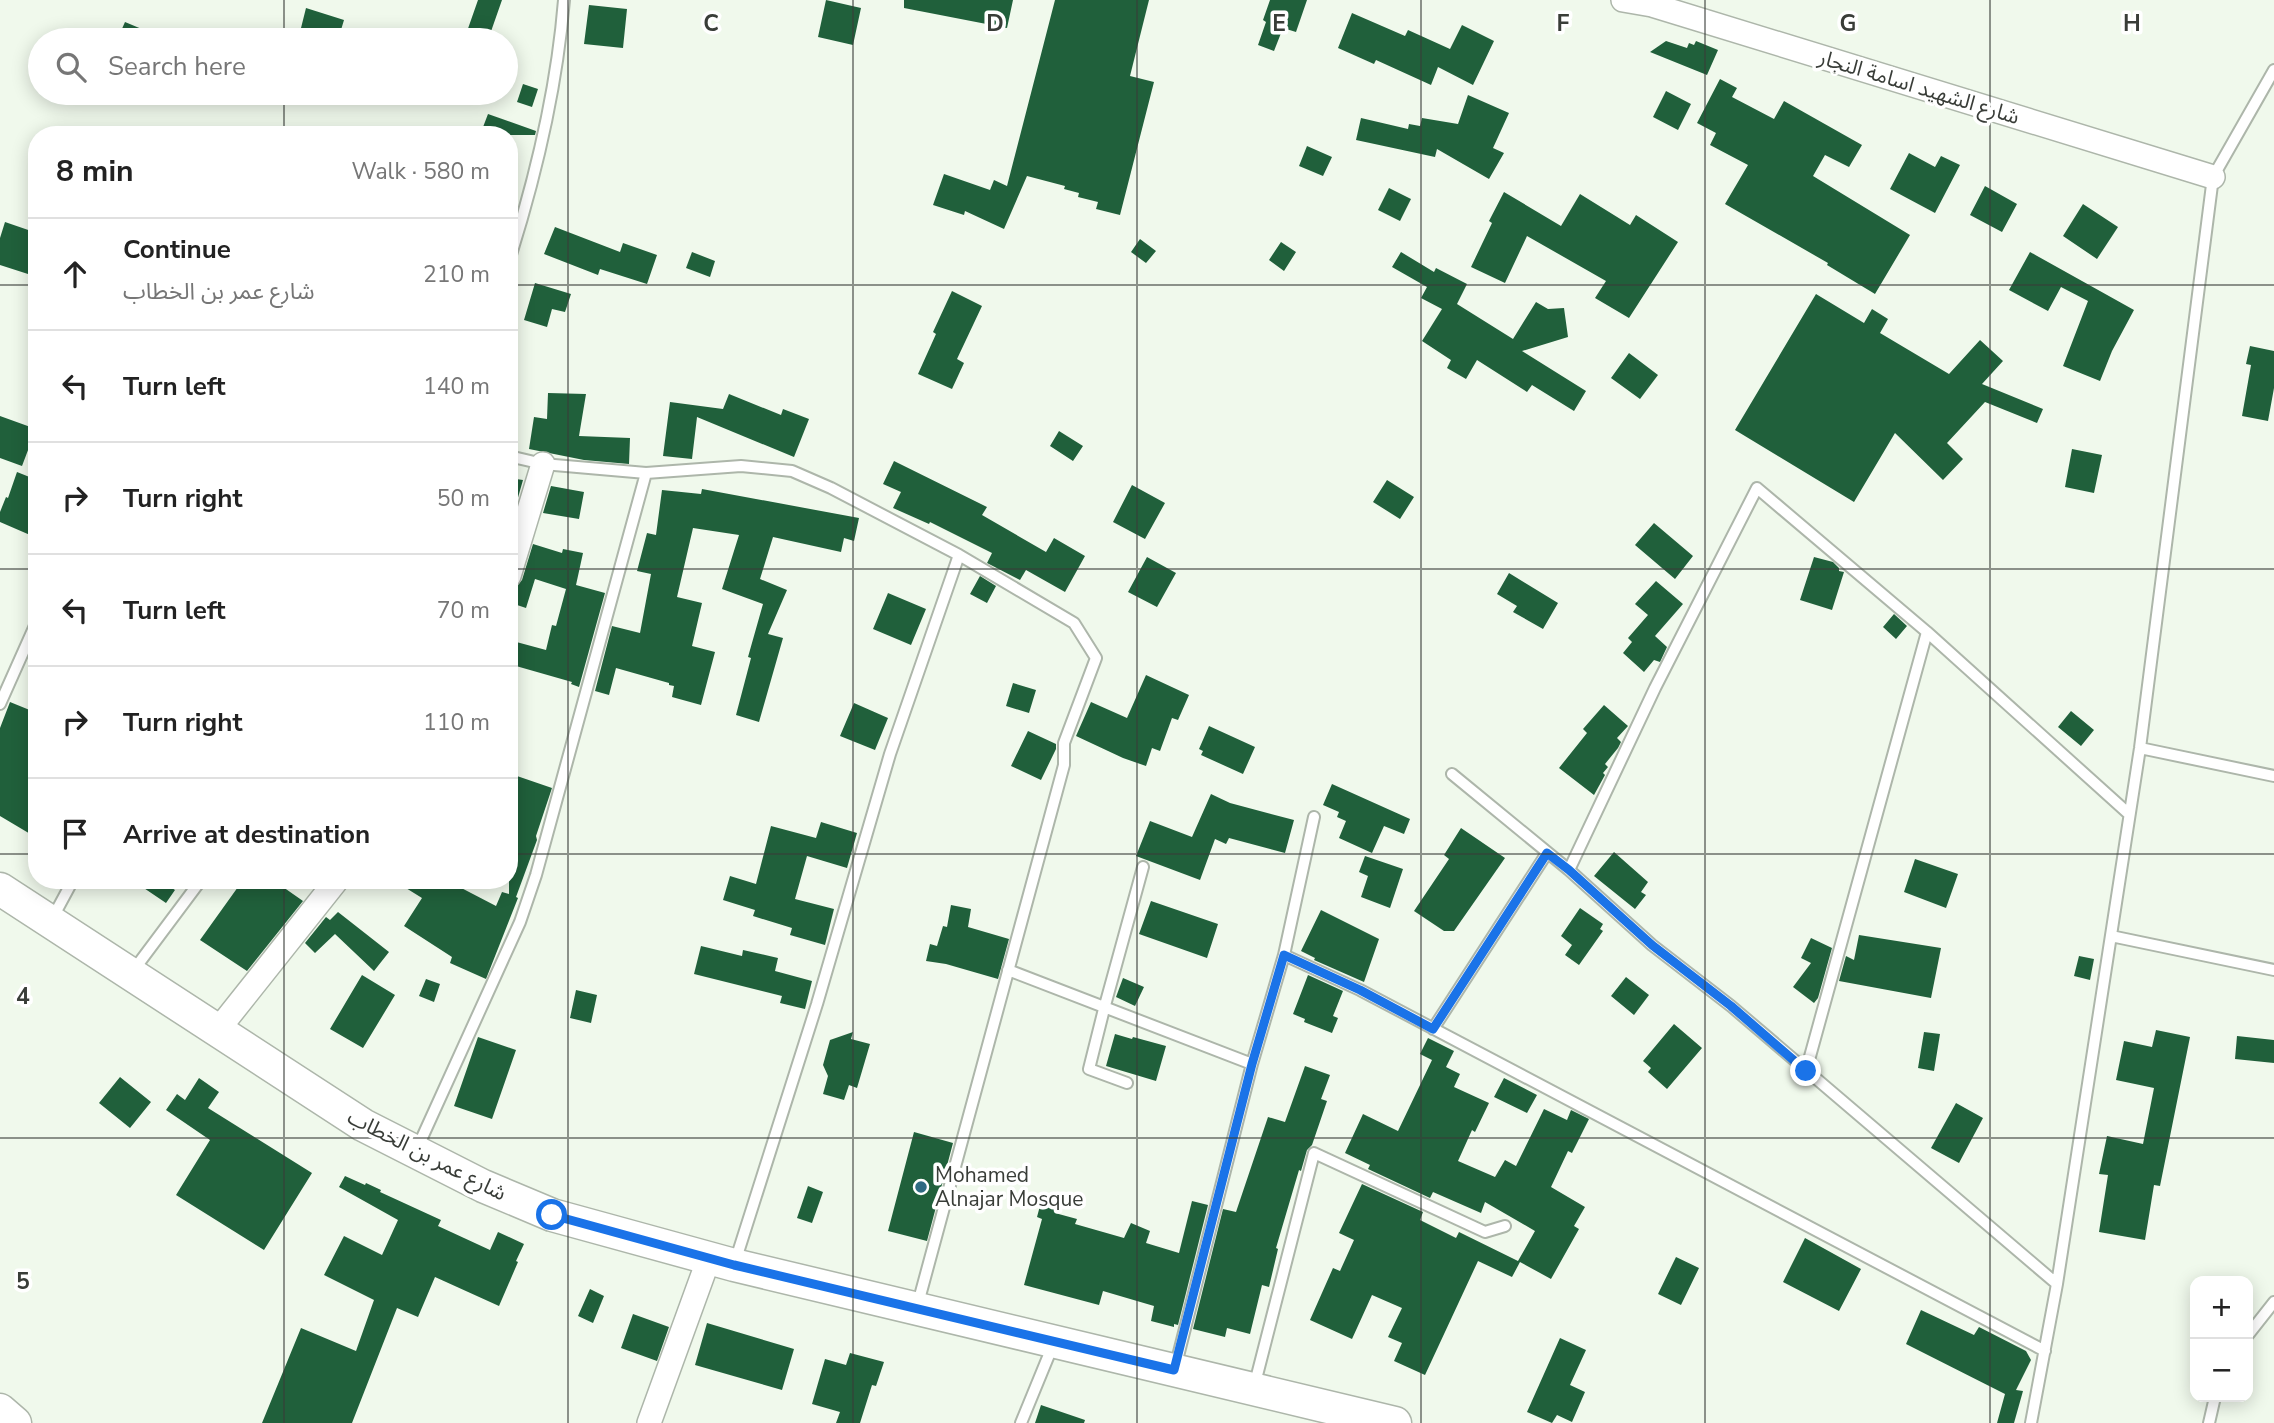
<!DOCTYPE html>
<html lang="en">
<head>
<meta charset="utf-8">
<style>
	body { margin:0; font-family:"Nunito Sans","Noto Sans Arabic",sans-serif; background:#f2f2f2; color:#222 }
	.controls { position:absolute; right:21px; bottom:21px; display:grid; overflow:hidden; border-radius:14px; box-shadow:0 4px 18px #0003 }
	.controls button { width:63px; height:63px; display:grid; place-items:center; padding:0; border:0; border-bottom:2px solid #e0e0e0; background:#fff; color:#222; font:35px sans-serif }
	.stop { position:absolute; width:21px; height:21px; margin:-16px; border:5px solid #1a73e8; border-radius:50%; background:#fff }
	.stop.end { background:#1a73e8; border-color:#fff; box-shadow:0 2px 7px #0008 }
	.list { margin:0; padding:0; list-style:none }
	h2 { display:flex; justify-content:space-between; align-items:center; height:91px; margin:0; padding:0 28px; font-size:30px }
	h2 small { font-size:23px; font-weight:400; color:#767676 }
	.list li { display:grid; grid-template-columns:46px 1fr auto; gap:21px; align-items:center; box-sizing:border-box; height:112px; padding:0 28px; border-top:2px solid #e0e0e0 }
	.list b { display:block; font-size:26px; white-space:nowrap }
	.list p { margin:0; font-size:23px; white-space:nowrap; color:#767676 }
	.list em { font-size:23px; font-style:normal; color:#767676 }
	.icon { flex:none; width:38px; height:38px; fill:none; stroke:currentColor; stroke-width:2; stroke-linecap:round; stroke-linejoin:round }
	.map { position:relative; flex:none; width:2274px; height:1423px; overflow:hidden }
	.search { position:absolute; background:#fff; box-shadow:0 4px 18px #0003; left:28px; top:28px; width:490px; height:77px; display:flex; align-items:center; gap:18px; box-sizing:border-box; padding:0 24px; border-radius:38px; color:#767676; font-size:26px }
	.panel { position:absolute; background:#fff; box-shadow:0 4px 18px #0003; left:28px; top:126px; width:490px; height:763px; border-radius:28px }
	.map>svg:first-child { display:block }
</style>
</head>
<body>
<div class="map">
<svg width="2274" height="1423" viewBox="0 0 2274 1423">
	<rect width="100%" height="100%" fill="#f0f9ec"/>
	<path fill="#20603b" d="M478,0H502L488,40H464Z
		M826,0L861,8L853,45L818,37Z
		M904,0H1013L1007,28L904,8Z
		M1055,0H1149L1130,76L1154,82L1120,215L1096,209L1098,202L1078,197L1079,193L1064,189L1065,186L1027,176L1004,229L965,211L964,215L933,205L944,174L990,190L994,180L1007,186Z
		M1270,0H1307L1296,32L1283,28L1274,51L1258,45L1266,22L1263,20Z
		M589,5L627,9L623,48L584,44Z
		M306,8L344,20L338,40H298Z
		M1352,13L1405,36L1408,30L1450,49L1462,25L1494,41L1473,85L1438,67L1431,85L1376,60L1374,64L1338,48Z
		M125,22L168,40H117Z
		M1666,41L1687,48L1689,43L1694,45L1696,41L1718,50L1707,75L1650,52Z
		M1720,79L1737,88L1732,97L1774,119L1784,101L1862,145L1849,167L1825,155L1813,176L1910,235L1875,294L1827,265L1828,263L1725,204L1748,165L1710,145L1716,133L1697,123Z
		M523,84L538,89L532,107L517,102Z
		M1666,91L1691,104L1678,130L1653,117Z
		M1468,95L1509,113L1493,148L1504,153L1489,179L1437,149L1435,157L1356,140L1361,118L1408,129L1409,124L1420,126L1422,118L1458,124Z
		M488,114L536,131L535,135H480Z
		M1307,146L1332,157L1323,176L1299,166Z
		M1909,153L1935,167L1941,156L1960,165L1935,213L1890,189Z
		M1985,186L2017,204L2002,232L1970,215Z
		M1389,188L1411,199L1400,221L1378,210Z
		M1504,192L1561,226L1580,194L1630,225L1636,215L1678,242L1629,318L1595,298L1606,281L1527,236L1505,283L1471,267L1492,223L1489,221Z
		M2083,204L2118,227L2097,259L2063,236Z
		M5,222L37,233V247L28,274L0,265V238Z
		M555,227L620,252L623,243L657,255L647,284L600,269L598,275L544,254Z
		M1140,239L1156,251L1146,263L1131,252Z
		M1281,242L1296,252L1284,271L1269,260Z
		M692,252L715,261L710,277L686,268Z
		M1401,252L1434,272L1436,268L1467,284L1457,304L1513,339L1536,302L1548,309L1564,308L1568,337L1522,351L1586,391L1574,411L1532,385L1527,392L1477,360L1466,379L1447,368L1451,360L1422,341L1442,309L1421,298L1427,287L1392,267Z
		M2030,252L2134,310L2112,351L2100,381L2063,366L2088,301L2061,287L2048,311L2009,290Z
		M535,283L571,294L565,312L552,309L547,327L524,320Z
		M952,291L982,306L957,359L964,363L952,389L918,374L936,334L933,332Z
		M1816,294L1864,323L1872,309L1888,319L1880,333L1949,374L1980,340L2003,361L1982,384L2043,409L2037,423L1985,402L1947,443L1963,459L1943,480L1895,433L1854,502L1735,430Z
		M2250,346L2274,351V388L2268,421L2242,416L2251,365L2246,364Z
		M1629,353L1658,375L1640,399L1611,378Z
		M548,393L586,394L579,436L630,438L629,464L584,460L529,449L534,417L547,419Z
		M729,394L781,415L783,409L809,419L794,457L697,417L692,459L663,456L670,402L723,409Z
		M0,416L36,429L22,466L0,458Z
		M1059,431L1083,446L1073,461L1050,446Z
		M2072,449L2102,455L2094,493L2065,487Z
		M894,461L987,507L982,515L1046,552L1054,538L1085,556L1065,592L1026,570L1020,580L987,563L992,553L930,522L929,524L893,508L901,492L883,484Z
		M17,472L37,480V538L0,522V512L6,497L8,498Z
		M516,479L523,480L515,508L509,507V483H515Z
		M1387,480L1414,497L1400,519L1373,502Z
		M1132,485L1165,503L1145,539L1113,522Z
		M551,486L584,492L579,519L543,513Z
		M702,489L859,518L854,541L844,538L841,552L773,537L760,579L787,590L768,634L783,638L759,722L736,715L751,658L748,657L763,604L722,589L739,535L693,528L677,597L702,603L692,646L715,652L701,705L672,697L674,686L669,685V683L616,668L609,695L595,691L612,626L640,633L651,574L637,571L647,533L656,535L662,490L701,494Z
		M1654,523L1693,556L1675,579L1635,545Z
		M533,544L562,553L563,549L583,553L576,585L605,593L579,687L571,684L572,682L509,664V640L546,650L552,625L556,626L566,589L535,579L526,608L511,603L515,588L522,580Z
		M1147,557L1176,573L1157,607L1128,592Z
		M1814,557L1833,562L1839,568V571L1844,572L1832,610L1800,600Z
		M1509,573L1558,603L1543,629L1513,612L1517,606L1497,594Z
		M980,576L996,586L987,603L970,594Z
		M1656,581L1683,604L1655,636L1667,647L1660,662L1654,660L1644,672L1623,653L1632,642L1628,638L1648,615L1635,604Z
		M888,593L926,609L911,645L873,629Z
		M1894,614L1907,626L1896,639L1883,627Z
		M1146,675L1189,695L1178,720L1172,718L1160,751L1152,748L1146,766L1123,758L1076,736L1091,702L1127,718Z
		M1013,683L1036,690L1029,713L1006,706Z
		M10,702L37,713V838L0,816V728Z
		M854,703L888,718L875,750L840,736Z
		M1604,705L1628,726L1617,738L1621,742L1618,748L1605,764L1608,767L1603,773L1605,775L1594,795L1559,768L1587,733L1583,729Z
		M2071,711L2094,730L2081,746L2058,727Z
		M1209,726L1255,747L1243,774L1201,755L1203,751L1199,749Z
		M1028,731L1056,744V749L1041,780L1011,766Z
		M517,776L552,788L536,836L537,840L516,897L518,898L486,979L450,963L452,957L404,926L422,898L393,880H446L496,906L502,892L509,894V798Z
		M1332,784L1410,819L1404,834L1384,826L1372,853L1339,838L1346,821L1337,817L1339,812L1323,805Z
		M1211,794L1230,803L1294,820L1285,853L1229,838L1226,844L1215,839L1200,880L1136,856L1150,821L1192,837Z
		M821,822L857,833L847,868L807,856L795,899L834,909L825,945L790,935L792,928L753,916L755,910L723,900L730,876L756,884L771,826L816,838Z
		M1461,828L1505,858L1454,931H1444L1414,911L1449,859L1444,855Z
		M1614,852L1648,882L1641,892L1646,895L1635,909L1594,876Z
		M1365,856L1403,869L1390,908L1361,897L1368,876L1359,872Z
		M1915,859L1958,874L1946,908L1904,892Z
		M132,880H160L175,890L166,903Z
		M243,880H273L303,901L247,971L200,940Z
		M1151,901L1218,924L1207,958L1139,934Z
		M951,905L971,909L968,927L1009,939L998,979L946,964L926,961L930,944L937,946L943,926L947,927Z
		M1580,908L1603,924L1600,929L1603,931L1579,965L1565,955L1572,945L1561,936Z
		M1321,910L1379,939L1364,982L1314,960L1315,958L1301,951Z
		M338,912L389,952L374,971L335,934L315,953L305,943L326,917L330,920Z
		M1859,935L1941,948L1931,998L1839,981L1846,956L1854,960Z
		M1811,938L1832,948L1818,998L1814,1003L1793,987L1811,963L1801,958Z
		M701,946L742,956L743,950L778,958L775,971L812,981L805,1009L780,1003L782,996L694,974Z
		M2079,956L2094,959L2090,980L2074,976Z
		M362,975L395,995L363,1048L330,1029Z
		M1308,975L1343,991L1333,1016L1338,1018L1332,1033L1304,1022L1305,1019L1293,1014Z
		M1626,977L1649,995L1634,1015L1611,996Z
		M1123,978L1144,987L1135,1006L1116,997Z
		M426,979L440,984L434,1002L419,996Z
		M576,990L597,995L591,1023L570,1018Z
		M1674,1024L1702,1048L1667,1089L1648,1072L1651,1068L1643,1061Z
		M2156,1030L2190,1037L2160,1186L2154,1185L2145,1240L2099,1232L2108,1175L2099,1174L2107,1136L2143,1144L2154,1088L2116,1080L2124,1041L2152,1047Z
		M853,1032L851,1039L870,1044L857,1088L849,1085L844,1100L823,1094L828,1076L823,1065L830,1040Z
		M1924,1032L1940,1034L1934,1071L1918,1068Z
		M1115,1034L1132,1039L1133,1037L1166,1046L1156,1081L1106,1066Z
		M2237,1036L2274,1040V1063L2235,1059Z
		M478,1037L516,1050L492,1119L454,1106Z
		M1428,1038L1454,1051L1446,1067L1460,1074L1454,1087L1489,1103L1475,1132L1472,1130L1458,1161L1495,1177L1505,1160L1516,1166L1544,1109L1567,1120L1571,1110L1589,1119L1572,1153L1568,1151L1551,1187L1585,1207L1574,1226L1579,1229L1551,1279L1520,1262L1512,1277L1478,1261L1425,1375L1394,1361L1402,1343L1388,1337L1402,1308L1372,1295L1352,1339L1310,1320L1333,1268L1340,1271L1354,1240L1339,1233L1362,1184L1423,1212L1420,1220L1456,1238L1459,1232L1518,1261L1535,1231L1485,1202L1481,1213L1433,1192L1430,1198L1368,1169L1370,1165L1345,1153L1363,1114L1398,1131L1432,1060L1420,1054Z
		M1305,1066L1330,1075L1321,1099L1327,1101L1312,1145L1307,1150L1301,1171L1299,1170L1276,1248L1278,1249L1269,1287L1262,1285L1250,1334L1227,1328L1225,1337L1193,1329L1223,1209L1236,1212L1268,1117L1285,1122Z
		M120,1077L151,1102L130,1128L99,1103Z
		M199,1078L219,1092L208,1108L312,1173L264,1250L176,1195L210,1140L166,1110L177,1094L185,1100Z
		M1504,1078L1537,1095L1527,1113L1494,1097Z
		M1956,1103L1983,1118L1959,1163L1931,1148Z
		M914,1132L953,1143L927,1241L888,1231Z
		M345,1176L365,1185L366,1183L381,1190L380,1192L441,1220L438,1226L490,1250L498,1232L524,1244L516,1261L518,1262L499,1306L435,1277L418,1317L397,1308L352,1423H262L301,1328L356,1351L374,1300L324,1275L344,1236L382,1255L398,1220L339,1187Z
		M808,1186L823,1192L812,1223L797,1218Z
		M1192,1201L1208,1205L1178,1325L1174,1324V1327L1151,1321L1154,1306L1103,1291L1099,1305L1024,1285L1042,1219L1037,1217L1041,1202L1057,1207L1055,1213L1077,1219L1075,1224L1124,1238L1131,1223L1150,1231L1146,1243L1179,1253Z
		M1805,1238L1861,1269L1839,1311L1783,1282Z
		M1676,1257L1699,1268L1681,1305L1658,1294Z
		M590,1289L604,1296L593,1323L578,1316Z
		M1921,1310L1974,1335L1979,1327L2026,1351L2031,1360L2016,1390L2023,1391L2014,1423H1997L2005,1394L1906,1344Z
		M633,1314L669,1327L657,1361L621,1348Z
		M707,1323L794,1349L782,1390L695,1365Z
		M1560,1338L1586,1350L1570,1385L1585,1392L1572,1422L1557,1415L1552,1423L1527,1412Z
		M850,1353L884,1362L876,1386L872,1385L860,1423H836L840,1412L812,1404L825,1359L846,1365Z
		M1041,1405L1085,1420L1084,1423H1035Z"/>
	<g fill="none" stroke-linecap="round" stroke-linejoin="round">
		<defs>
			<path id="lane" d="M509,261C536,176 557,88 564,0
				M509,456L543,464L646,473L741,466L792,471L831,488L959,555L1074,623L1096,658L1064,743V765L917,1307
				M0,704L37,621
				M2140,748L2274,776
				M1452,774L1569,870L1652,945L1731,1006L2057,1284
				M1569,870L1655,688L1757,488L1927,632L2129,814
				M52,919L73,880
				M2111,936L2274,970
				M1284,955L1360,990L2045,1351
				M1008,970L1252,1064
				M133,971L201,880
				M1433,1029L1547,853
				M1806,1071L1927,632
				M1127,1083L1089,1069L1104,1009L1143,867
				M416,1151L520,922L536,875L646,473
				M735,1262L817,1004L890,754L959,555
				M2248,1335L2274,1302
				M1175,1368L1252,1064L1284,955L1314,817
				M1254,1387L1314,1153L1485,1232L1505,1226
				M1021,1423L1053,1345
				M2031,1423L2057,1284L2140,748L2213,177L2274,70
				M2209,1423L2215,1397"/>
			<path id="street" d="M1623,0L1652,5L2213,177
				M509,576L543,464
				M217,1031L337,880
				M649,1423L709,1258"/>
			<path id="secondary" d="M0,889L363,1125L483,1186L552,1215L734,1265L1395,1423
				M0,1410L15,1423"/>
		</defs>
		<use href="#lane" stroke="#adb6aa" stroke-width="14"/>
		<use href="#street" stroke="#adb6aa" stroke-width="26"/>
		<use href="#secondary" stroke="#adb6aa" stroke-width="35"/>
		<use href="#lane" stroke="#fff" stroke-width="10"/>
		<use href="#street" stroke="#fff" stroke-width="23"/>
		<use href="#secondary" stroke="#fff" stroke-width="32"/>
	</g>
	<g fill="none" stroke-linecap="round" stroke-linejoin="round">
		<path stroke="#1a73e8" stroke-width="9" d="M552,1215L734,1265L1174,1370L1252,1064L1284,955L1360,990L1433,1029L1547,853L1569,870L1652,945L1731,1006L1806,1071"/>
	</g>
	<path fill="none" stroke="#393d38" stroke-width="2" stroke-opacity="0.55" d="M284,0V40M568,0V1423M853,0V1423M1137,0V1423M1421,0V1423M1705,0V1423M1990,0V1423M284,93V135M0,285H37M509,285H2274M0,569H37M509,569H2274M0,854H37M509,854H2274M284,880V1423M0,1138H2274"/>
	<circle fill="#2f6a82" stroke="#fff" stroke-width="2.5" cx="921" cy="1187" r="7"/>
	<g text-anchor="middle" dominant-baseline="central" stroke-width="7" stroke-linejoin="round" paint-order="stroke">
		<g font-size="21" fill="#393d38" stroke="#fff">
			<text transform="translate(1919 87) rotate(17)">شارع الشهيد اسامة النجار</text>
			<text transform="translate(427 1155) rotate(27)">شارع عمر بن الخطاب</text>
		</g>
		<g font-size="21" fill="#393d38" stroke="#fff" text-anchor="start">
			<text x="935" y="1175">Mohamed<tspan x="935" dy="24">Alnajar Mosque</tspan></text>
		</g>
	</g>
	<g font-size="23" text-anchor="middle" font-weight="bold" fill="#393d38" stroke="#fff" stroke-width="7" stroke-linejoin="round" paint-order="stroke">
		<text x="711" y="31">C</text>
		<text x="995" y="31">D</text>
		<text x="1279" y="31">E</text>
		<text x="1563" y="31">F</text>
		<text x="1848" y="31">G</text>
		<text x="2132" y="31">H</text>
		<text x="23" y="1004">4</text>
		<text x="23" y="1289">5</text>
	</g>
</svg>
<div class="controls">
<button>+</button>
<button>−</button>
</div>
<div class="stop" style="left:552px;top:1215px"></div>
<div class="stop end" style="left:1806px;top:1071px"></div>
<div class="search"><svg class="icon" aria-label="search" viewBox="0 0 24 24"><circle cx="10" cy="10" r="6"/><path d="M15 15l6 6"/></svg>Search here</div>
<section class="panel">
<h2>8 min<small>Walk · 580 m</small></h2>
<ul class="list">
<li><svg class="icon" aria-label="ahead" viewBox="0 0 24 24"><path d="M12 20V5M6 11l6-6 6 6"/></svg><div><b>Continue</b><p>شارع عمر بن الخطاب</p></div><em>210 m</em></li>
<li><svg class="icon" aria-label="left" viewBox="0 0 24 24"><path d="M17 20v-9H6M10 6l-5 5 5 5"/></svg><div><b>Turn left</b></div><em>140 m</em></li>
<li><svg class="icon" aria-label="right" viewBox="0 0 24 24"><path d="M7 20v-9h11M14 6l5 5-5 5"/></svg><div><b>Turn right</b></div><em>50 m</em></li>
<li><svg class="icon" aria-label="left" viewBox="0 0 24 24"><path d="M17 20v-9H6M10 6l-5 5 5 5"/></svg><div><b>Turn left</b></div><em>70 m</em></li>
<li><svg class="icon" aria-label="right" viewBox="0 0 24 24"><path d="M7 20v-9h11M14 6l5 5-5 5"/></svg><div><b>Turn right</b></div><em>110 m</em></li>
<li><svg class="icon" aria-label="arrive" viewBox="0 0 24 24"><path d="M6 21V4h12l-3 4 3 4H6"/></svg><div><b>Arrive at destination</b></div></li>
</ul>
</section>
</div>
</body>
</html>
